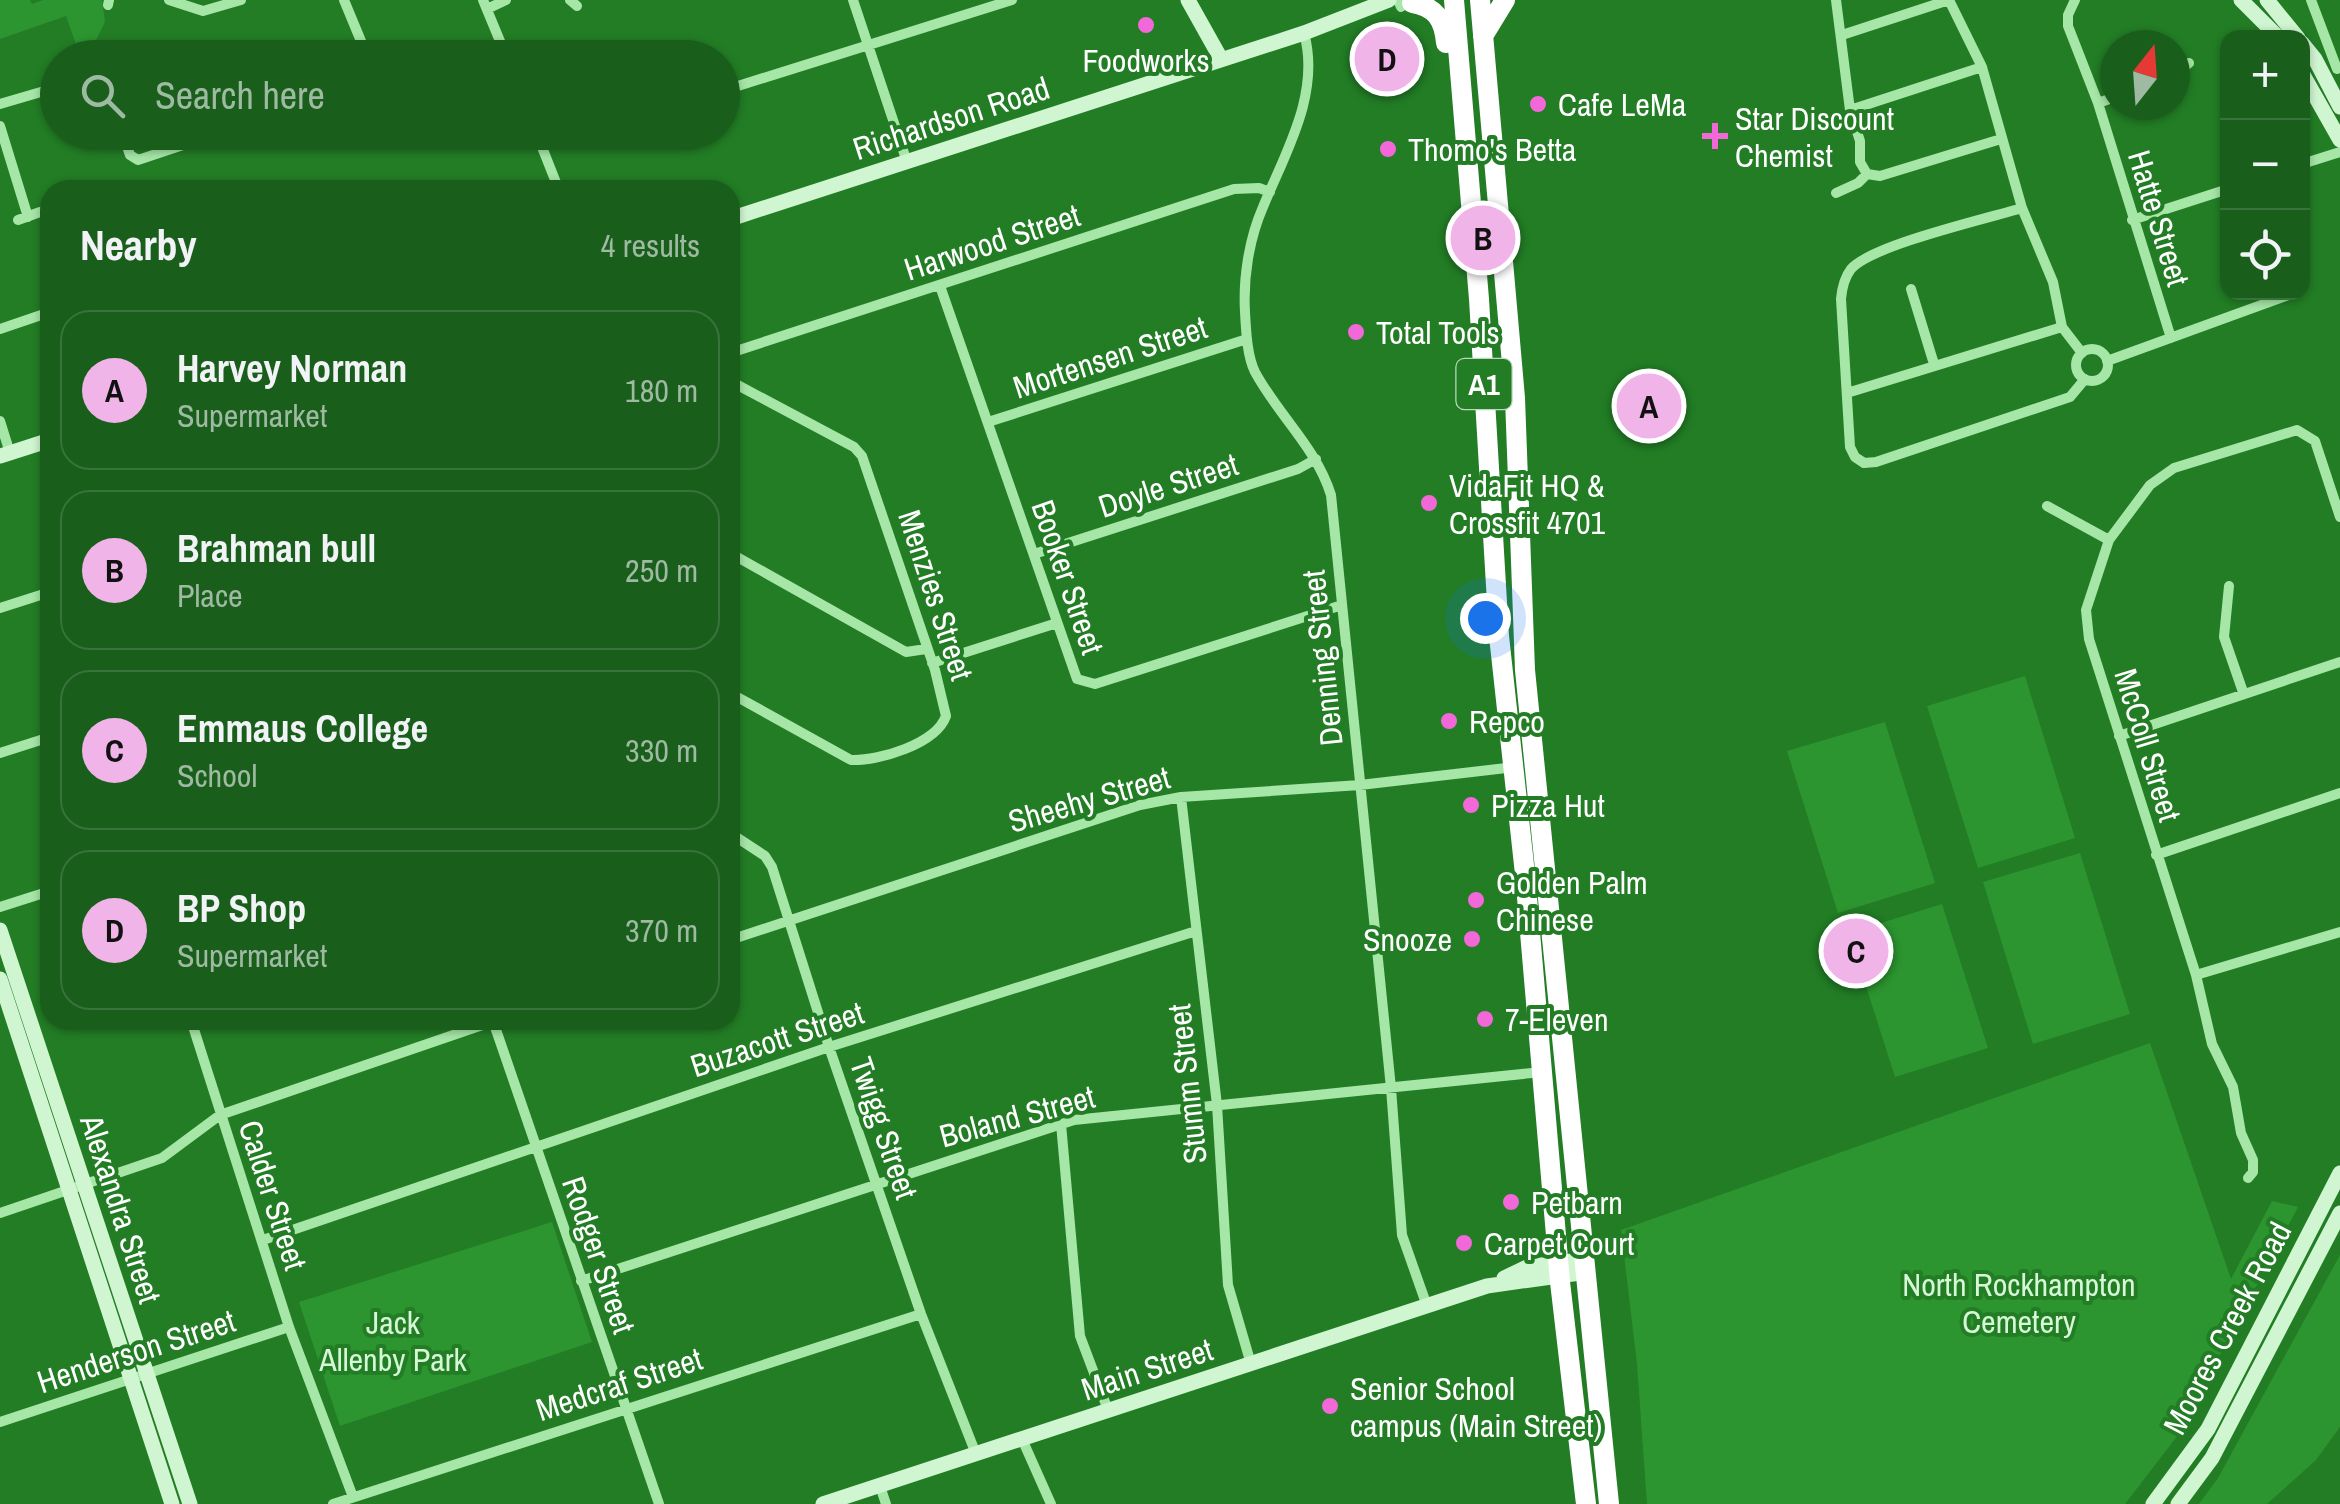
<!DOCTYPE html>
<html lang="en">
<head>
<meta charset="utf-8">
<style>
	body { margin:0; font-family:"Archivo Narrow",sans-serif; background:#236425; color:#f1f3f6 }
	.controls { position:absolute; right:30px; top:30px; display:grid; overflow:hidden; border-radius:20px; box-shadow:0 2px 8px #0004 }
	.controls button { width:90px; height:90px; display:grid; place-items:center; padding:0; border:0; border-bottom:2px solid #38733b; background:#1a5e1c; color:#f1f3f6; font:50px sans-serif }
	.compass { position:absolute; left:2100px; top:30px; width:90px; height:90px; border-radius:50%; background:#1a5e1c; box-shadow:0 2px 8px #0004; rotate:17deg }
	.you { position:absolute; left:1485px; top:618px; width:35px; height:35px; margin:-25px; border:8px solid #fff; border-radius:50%; background:#1a73e8; box-shadow:0 0 0 15px #1a73e833 }
	.badge { display:grid; place-items:center; width:65px; height:65px; border-radius:50%; background:#f1b4e8; color:#111; font-size:32px; font-weight:700 }
	.pin { position:absolute; translate:-50% -50%; border:5px solid #fff; box-shadow:0 2px 10px #0006 }
	.list { margin:0; padding:0; list-style:none }
	h2 { display:flex; justify-content:space-between; align-items:center; height:130px; margin:0; padding:0 40px; font-size:42px }
	h2 small { font-size:32px; font-weight:400; color:#9fbaa3 }
	.list li { display:grid; grid-template-columns:65px 1fr auto; gap:30px; align-items:center; box-sizing:border-box; height:160px; margin:0 20px 20px; padding:0 20px; border:2px solid #38733b; border-radius:30px }
	.list b { display:block; font-size:38px; white-space:nowrap }
	.list p { margin:0; font-size:32px; white-space:nowrap; color:#9fbaa3 }
	.list em { font-size:32px; font-style:normal; color:#9fbaa3 }
	.icon { flex:none; width:55px; height:55px; fill:none; stroke:currentColor; stroke-width:2; stroke-linecap:round; stroke-linejoin:round }
	.map { position:relative; flex:none; width:2340px; height:1504px; overflow:hidden }
	.search { position:absolute; background:#1a5e1c; box-shadow:0 2px 8px #0004; left:40px; top:40px; width:700px; height:110px; display:flex; align-items:center; gap:25px; box-sizing:border-box; padding:0 35px; border-radius:55px; color:#9fbaa3; font-size:38px }
	.panel { position:absolute; background:#1a5e1c; box-shadow:0 2px 8px #0004; left:40px; top:180px; width:700px; height:850px; border-radius:30px }
	.map>svg:first-child { display:block }
</style>
</head>
<body>
<div class="map">
<svg width="2340" height="1504" viewBox="0 0 2340 1504">
	<rect width="100%" height="100%" fill="#227d25"/>
	<path fill="#2c952f" d="M0,0H30L32,4L43,0H102L105,22L96,40L77,47L66,16L0,39Z
		M2025,676L2075,838L1978,868L1927,706Z
		M1885,722L1935,883L1838,913L1787,751Z
		M2080,853L2130,1014L2033,1044L1983,882Z
		M1942,904L1988,1048L1895,1077L1849,933Z
		M2150,1043L2231,1279L2272,1201L2298,1207L2178,1435L2125,1504H1647L1637,1364L1621,1230Z
		M552,1222L592,1342L340,1426L299,1302Z
		M2340,1255V1427L2316,1460L2267,1504H2199L2218,1478Z"/>
	<g fill="none" stroke-linecap="round" stroke-linejoin="round">
		<path stroke="#a6e6a7" stroke-width="10" d="M169,0L203,11L241,0
			M344,0L368,58
			M483,0L507,58
			M570,0L577,6
			M853,0L907,162
			M1398,0L1401,7
			M1836,0L1850,110L1860,141V162L1867,174L1880,176L2001,139
			M2075,0L2068,15V26L2098,103L2171,338
			M2311,0L2337,69
			M108,5L109,0
			M487,9L506,0
			M1304,33C1321,94 1285,153 1263,207C1249,239 1243,278 1245,312C1246,330 1247,356 1255,372C1278,415 1316,447 1331,495L1391,1088L1402,1235L1427,1306
			M1842,35L1949,0L1982,67L2022,208L2053,282L2062,327L2082,353
			M2175,75L2189,63
			M722,91L1012,0
			M2098,103L2115,97
			M0,104L58,87
			M1850,110L1982,67
			M0,126L28,217
			M122,132L130,155L138,160L222,132
			M536,132L559,190
			M542,146L586,132
			M2302,164L2340,152
			M1836,193L1858,183L1867,174
			M2022,208C1986,219 1872,245 1851,269C1844,278 1842,288 1841,299L1850,447L1855,457L1864,463L1876,462L2070,397L2085,379
			M18,220L40,212
			M2132,220L2228,189
			M940,286L1077,679L1095,684L1342,605
			M1911,289L1934,364
			M0,329L50,312
			M2076 365a16 16 0 1 1 32 0a16 16 0 1 1-32 0Z
			M730,353L1234,189L1259,188L1270,192
			M2107,361L2297,292
			M730,381L854,447L862,456L935,670L946,716C936,744 879,761 851,760L730,693
			M1847,393L2062,327
			M0,421L10,453
			M988,422L1247,339
			M2047,506L2109,540
			M730,553L906,652L926,649
			M1034,554L1298,469L1316,459
			M2229,586L2224,637L2243,692
			M0,608L50,592
			M932,663L1057,623
			M2119,736L2340,662
			M0,753L50,737
			M1181,797L1217,1105L1228,1285L1251,1364
			M730,833L765,856L772,867L829,1047L921,1314L976,1454
			M2156,855L2340,793
			M0,907L50,891
			M730,940L1140,805L1181,797L1360,785L1515,767
			M2196,975L2340,932
			M191,1020L289,1327L353,1497
			M493,1021L659,1504
			M1061,1124L1080,1336L1108,1410
			M2248,1178L2253,1172V1160L2241,1133L2233,1087L2212,1044L2196,975L2089,639L2086,610L2109,540L2150,485L2174,468L2297,430L2315,441L2340,517
			M0,1213L162,1158L220,1115L497,1020
			M263,1240L829,1047L1196,931
			M581,1281L1074,1120L1542,1072
			M0,1422L289,1327
			M1022,1439L1051,1504
			M880,1486L886,1504
			M333,1504L921,1314"/>
		<path stroke="#d0f5d1" stroke-width="15" d="M1188,0L1221,59
			M2241,0L2279,38
			M2267,0L2298,38
			M2302,43L2315,59L2340,107
			M2302,73L2340,140
			M730,219L1304,33L1389,0
			M0,456L50,440
			M0,930L190,1504
			M0,979L172,1504
			M1504,1278L1527,1267L1586,1259
			M823,1504L1487,1286L1587,1272
			M2153,1504L2208,1429L2340,1173
			M2178,1504L2212,1458L2340,1213"/>
		<path stroke="#fff" stroke-width="20" d="M1454,0L1479,299L1499,636L1525,874L1560,1282L1586,1504
			M1480,0L1515,398L1525,670L1609,1504
			M1412,3C1436,7 1444,20 1446,43
			M1483,36L1505,0"/>
	</g>
	<g fill="#f268d8" stroke="#227d25" stroke-width="4">
		<circle cx="1146" cy="25" r="10"/>
		<circle cx="1538" cy="104" r="10"/>
		<path d="M1710 121h10v10h10v10h-10v10h-10v-10h-10v-10h10z"/>
		<circle cx="1388" cy="149" r="10"/>
		<circle cx="1356" cy="332" r="10"/>
		<circle cx="1429" cy="503" r="10"/>
		<circle cx="1449" cy="721" r="10"/>
		<circle cx="1471" cy="805" r="10"/>
		<circle cx="1476" cy="900" r="10"/>
		<circle cx="1472" cy="939" r="10"/>
		<circle cx="1485" cy="1019" r="10"/>
		<circle cx="1511" cy="1202" r="10"/>
		<circle cx="1464" cy="1243" r="10"/>
		<circle cx="1330" cy="1406" r="10"/>
	</g>
	<g text-anchor="middle" dominant-baseline="central" stroke-width="8" stroke-linejoin="round" paint-order="stroke">
		<rect fill="#227d25" stroke="#bdd8be" stroke-width="2.5" x="1456.5" y="359" width="55" height="50" rx="8"/>
		<g font-size="30" font-weight="bold" fill="#fff">
			<text x="1484" y="384">A1</text>
		</g>
		<g font-size="32" fill="#fff" stroke="#227d25" text-anchor="start">
			<text x="1146" y="60" text-anchor="middle">Foodworks</text>
			<text x="1558" y="104">Cafe LeMa</text>
			<text x="1735" y="118">Star Discount<tspan x="1735" dy="37">Chemist</tspan></text>
			<text x="1408" y="149">Thomo's Betta</text>
			<text x="1376" y="332">Total Tools</text>
			<text x="1449" y="485">VidaFit HQ &amp;<tspan x="1449" dy="37">Crossfit 4701</tspan></text>
			<text x="1469" y="721">Repco</text>
			<text x="1491" y="805">Pizza Hut</text>
			<text x="1496" y="882">Golden Palm<tspan x="1496" dy="37">Chinese</tspan></text>
			<text x="1452" y="939" text-anchor="end">Snooze</text>
			<text x="1505" y="1019">7-Eleven</text>
			<text x="1531" y="1202">Petbarn</text>
			<text x="1484" y="1243">Carpet Court</text>
			<text x="1350" y="1388">Senior School<tspan x="1350" dy="37">campus (Main Street)</tspan></text>
		</g>
		<g font-size="32" fill="#fff" stroke="#227d25">
			<text transform="translate(951 118) rotate(-18)">Richardson Road</text>
			<text transform="translate(2159 218) rotate(73)">Hatte Street</text>
			<text transform="translate(992 242) rotate(-18)">Harwood Street</text>
			<text transform="translate(1110 357) rotate(-18)">Mortensen Street</text>
			<text transform="translate(1168 485) rotate(-18)">Doyle Street</text>
			<text transform="translate(1068 577) rotate(71)">Booker Street</text>
			<text transform="translate(936 595) rotate(72)">Menzies Street</text>
			<text transform="translate(1322 658) rotate(-96)">Denning Street</text>
			<text transform="translate(2148 745) rotate(73)">McColl Street</text>
			<text transform="translate(1089 799) rotate(-16)">Sheehy Street</text>
			<text transform="translate(777 1039) rotate(-18)">Buzacott Street</text>
			<text transform="translate(1187 1084) rotate(-96)">Stumm Street</text>
			<text transform="translate(1017 1116) rotate(-15)">Boland Street</text>
			<text transform="translate(884 1128) rotate(71)">Twigg Street</text>
			<text transform="translate(273 1195) rotate(72)">Calder Street</text>
			<text transform="translate(121 1209) rotate(72)">Alexandra Street</text>
			<text transform="translate(599 1255) rotate(71)">Rodger Street</text>
			<text transform="translate(2227 1328) rotate(-62)">Moores Creek Road</text>
			<text transform="translate(136 1351) rotate(-18)">Henderson Street</text>
			<text transform="translate(1147 1369) rotate(-18)">Main Street</text>
			<text transform="translate(619 1384) rotate(-18)">Medcraf Street</text>
		</g>
		<g font-size="32" fill="#d6f8d7" stroke="#227d25">
			<text x="2019" y="1284">North Rockhampton<tspan x="2019" dy="37">Cemetery</tspan></text>
			<text x="393" y="1322">Jack<tspan x="393" dy="37">Allenby Park</tspan></text>
		</g>
	</g>
</svg>
<div class="controls">
<button>+</button>
<button>−</button>
<button><svg class="icon" aria-label="locate" viewBox="0 0 24 24"><circle cx="12" cy="12" r="6"/><path d="M12 2v4M12 18v4M2 12h4M18 12h4"/></svg></button>
</div>
<svg class="compass" viewBox="-18 -18 36 36"><path d="M0-13l5 13h-10z" fill="#e53935"/><path d="M0 13l5-13h-10z" fill="#9fbaa3"/></svg>
<div class="you"></div>
<div class="pin badge" style="left:1649px;top:406px">A</div>
<div class="pin badge" style="left:1483px;top:238px">B</div>
<div class="pin badge" style="left:1856px;top:951px">C</div>
<div class="pin badge" style="left:1387px;top:59px">D</div>
<div class="search"><svg class="icon" aria-label="search" viewBox="0 0 24 24"><circle cx="10" cy="10" r="6"/><path d="M15 15l6 6"/></svg>Search here</div>
<section class="panel">
<h2>Nearby<small>4 results</small></h2>
<ul class="list">
<li><span class="badge">A</span><div><b>Harvey Norman</b><p>Supermarket</p></div><em>180 m</em></li>
<li><span class="badge">B</span><div><b>Brahman bull</b><p>Place</p></div><em>250 m</em></li>
<li><span class="badge">C</span><div><b>Emmaus College</b><p>School</p></div><em>330 m</em></li>
<li><span class="badge">D</span><div><b>BP Shop</b><p>Supermarket</p></div><em>370 m</em></li>
</ul>
</section>
</div>
</body>
</html>
